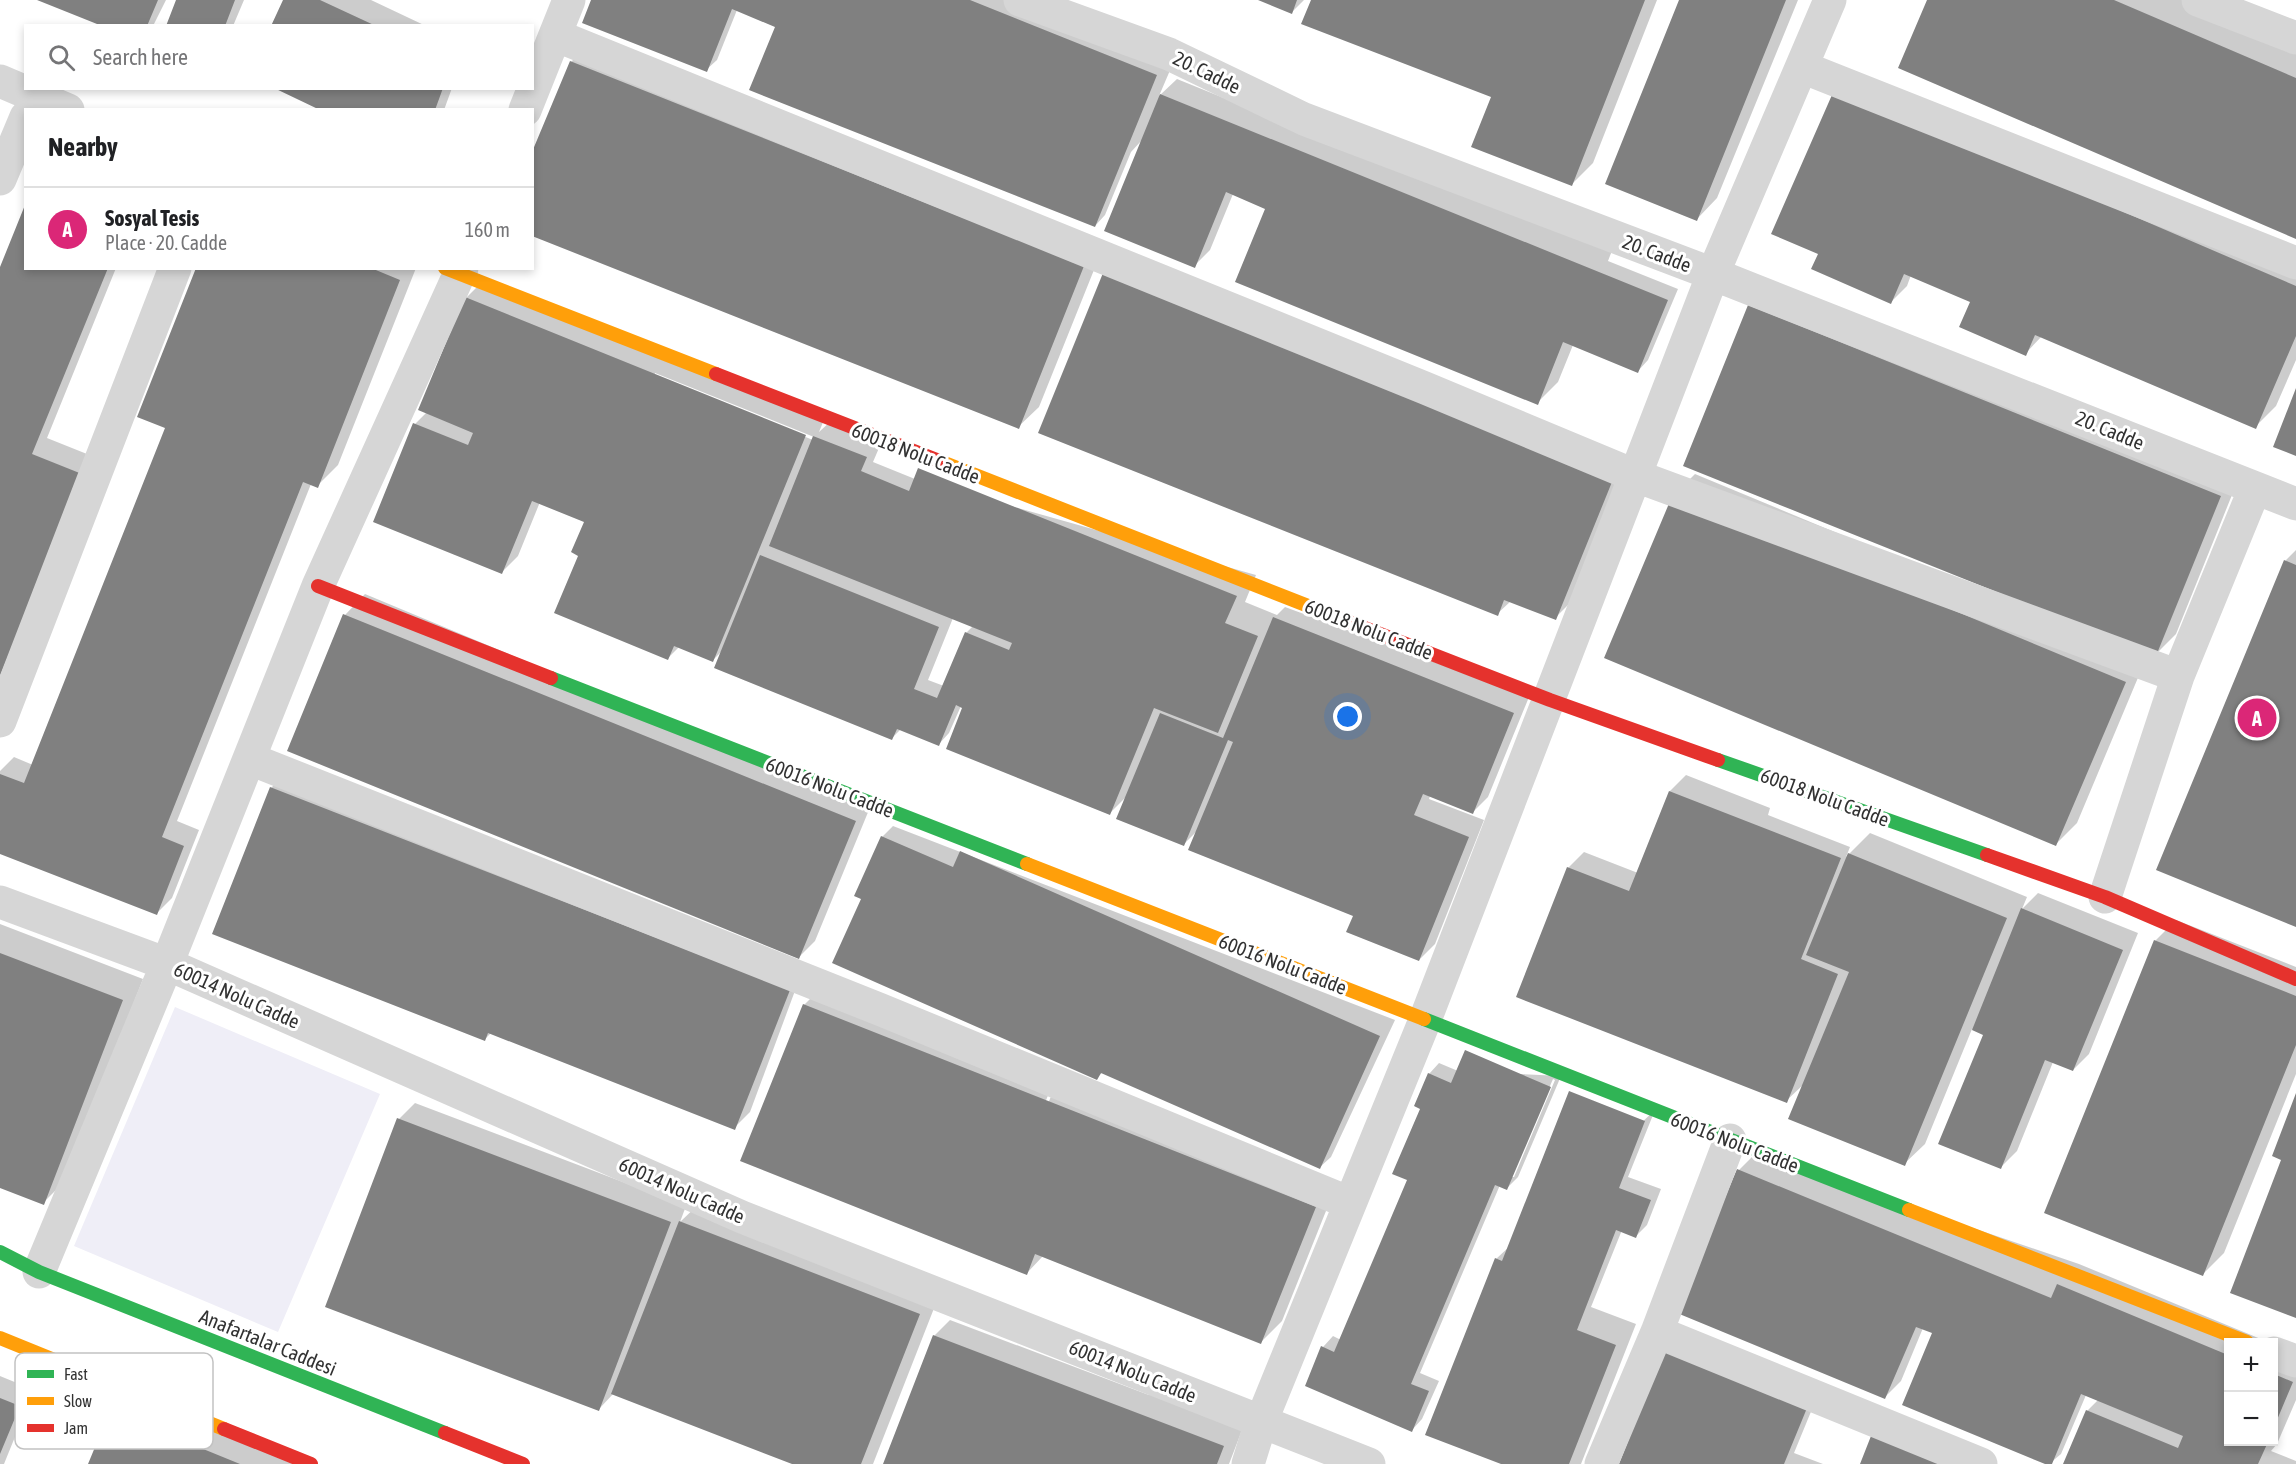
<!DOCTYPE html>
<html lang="en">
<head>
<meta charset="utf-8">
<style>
	body { margin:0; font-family:"Asap Condensed",sans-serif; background:#f2f2f2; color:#202124 }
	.controls { position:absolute; right:18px; bottom:18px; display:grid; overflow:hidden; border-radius:0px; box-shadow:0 3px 9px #0003 }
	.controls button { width:54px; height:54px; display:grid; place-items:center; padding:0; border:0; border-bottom:2px solid #e0e0e0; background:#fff; color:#202124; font:30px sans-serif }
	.you { position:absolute; left:1348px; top:717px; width:21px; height:21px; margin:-15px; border:4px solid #fff; border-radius:50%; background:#1a73e8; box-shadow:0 0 0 9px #1a73e833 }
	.badge { display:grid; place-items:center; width:39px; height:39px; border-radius:50%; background:#db2777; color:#fff; font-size:20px; font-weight:700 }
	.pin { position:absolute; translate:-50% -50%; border:3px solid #fff; box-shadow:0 2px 6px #0006 }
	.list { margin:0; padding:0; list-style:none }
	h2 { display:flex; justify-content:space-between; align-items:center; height:78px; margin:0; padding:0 24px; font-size:26px }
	h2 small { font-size:20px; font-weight:400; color:#757577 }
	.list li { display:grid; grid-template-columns:39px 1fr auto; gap:18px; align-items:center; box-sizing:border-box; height:84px; padding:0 24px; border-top:2px solid #e0e0e0 }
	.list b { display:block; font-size:22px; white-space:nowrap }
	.list p { margin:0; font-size:20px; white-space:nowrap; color:#757577 }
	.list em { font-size:20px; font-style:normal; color:#757577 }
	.icon { flex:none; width:33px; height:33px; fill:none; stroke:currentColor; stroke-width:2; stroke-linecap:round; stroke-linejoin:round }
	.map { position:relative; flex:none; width:2296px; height:1464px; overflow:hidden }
	.search { position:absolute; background:#fff; box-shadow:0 3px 9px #0003; left:24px; top:24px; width:510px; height:66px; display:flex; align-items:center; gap:15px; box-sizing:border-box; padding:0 21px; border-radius:0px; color:#757577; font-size:22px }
	.panel { position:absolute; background:#fff; box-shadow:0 3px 9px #0003; left:24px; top:108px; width:510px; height:162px; border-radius:0px }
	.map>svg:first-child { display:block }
</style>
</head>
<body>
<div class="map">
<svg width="2296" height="1464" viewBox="0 0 2296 1464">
	<rect width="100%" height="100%" fill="#fff"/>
	<path fill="#efeef7" d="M175,1007L380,1094L278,1332L74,1246Z"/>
	<path fill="#0003" fill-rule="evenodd" d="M41,0H166L153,26H106Z
		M178,0H244L233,26H168Z
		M284,0H371L426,26H273Z
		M593,0H1042L1177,54L1159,96L1177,79L1404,171L1613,248L1608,261L1678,289L1648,360L1638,371L1573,345L1558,382L1537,403L1267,208L1233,194L1210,250L1194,266L1142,140L1131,152L1105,215L1095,226L776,27L737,10L717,60L706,70Z
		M1261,0H1304L1292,12Z
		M1313,0H1657L1593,163L1572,184L1493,96Z
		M1681,0H1798L1717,198L1697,219Z
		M1929,0H2182L2296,49V238Z
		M587,46L1104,245L1039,407L1018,427L571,62Z
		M278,88H452L444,110H324Z
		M1836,89L2296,256V360L2276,406L2255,427L2042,336L2025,354L1972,301L1911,275L1907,286L1891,302L1822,248Z
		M26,209V268H116L47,438L97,458L10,672L0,271Z
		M197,268H416L338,465L317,486L311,484L177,821L199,830L172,898L156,914L0,852V771L14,757L33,765L167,427Z
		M482,282L826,415L819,432L831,421L882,441L873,462L915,479L1256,575L1245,602L1277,615L1285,607L1529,697L1488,797L1472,813L1430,796L1429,799L1484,820L1435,944L1419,960L1355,915L1198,830L1184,844L1128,795L1109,814L961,706L949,733L939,744L901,729L892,738L723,650L713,660L679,647L668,658L580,555L586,521L540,502L518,556L502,572L415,424L427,412L466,298ZM655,373L814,437L813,440L655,376ZM953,618L973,626L966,633L944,686L928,680Z
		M1770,285L2240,475L2176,634L2155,655L1685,465Z
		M1328,348L1629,461L1571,602L1555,618L1511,601L1497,614Z
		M1695,474L2145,661L2077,823L2056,844L1674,495Z
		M2296,550V926L2285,561Z
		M365,594L871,805L815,941L799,957L289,750L345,615Z
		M287,772L799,980L750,1112L734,1128L491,1033L485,1039L271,788Z
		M1686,775L1770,808L1768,815L1850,847L1846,857L1870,833L2027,897L2022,909L2038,893L2138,933L2089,1054L2073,1070L2053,1062L2017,1151L2001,1167L1985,1034L1972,1029L1925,1144L1904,1164L1804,1084L1786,1101L1568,868L1584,852L1638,873L1670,791Z
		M893,826L1395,1020L1331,1157L1320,1167L1103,1072L1096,1078L856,895L882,837Z
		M2176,920L2296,967V1074L2224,1253L2203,1274L2155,941Z
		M0,924L143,979L64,1182L43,1203L0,1186Z
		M820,989L1336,1186L1282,1321L1261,1342L1043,1256L1027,1273L804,1005ZM1049,1093L1052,1094L1032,1142H1029Z
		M1439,1063L1458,1071L1561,1076L1518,1177L1507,1188L1500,1185L1420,1373L1439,1381L1422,1419L1412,1430L1323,1347L1333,1336L1341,1340L1409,1179L1429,1074ZM1553,1079L1555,1080L1514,1177H1511Z
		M415,1103L686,1206L680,1222L702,1201L940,1293L873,1464H796L614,1393L599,1409L399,1119Z
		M1655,1110L1628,1177L1661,1189L1647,1225L1636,1236L1622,1230L1591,1307L1636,1324L1581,1464H1505L1496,1259Z
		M1755,1154L2079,1264L2268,1342H2228V1442H2274V1345L2296,1354V1400L2277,1444L2271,1451L2296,1461V1464H2065L2087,1411L2098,1400L2086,1395L2061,1454L2049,1464L1934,1332L1923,1328L1901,1381L1885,1397L1679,1312L1739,1170Z
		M950,1320L1149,1395L1154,1391L1244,1425L1229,1464H885L934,1336Z
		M0,1376L34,1390L4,1464H0Z
		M132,1391L296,1464H90L111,1412Z
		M1817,1397L1794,1453L1823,1464H1620Z"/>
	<path fill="#808080" d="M37,0H158L147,26H102Z
		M176,0H235L225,26H166Z
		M283,0H320L376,26H271Z
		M591,0H970L1157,75L1095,227L749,90L775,27L732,9L707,72L582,23Z
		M1258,0H1297L1292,14Z
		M1311,0H1645L1572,186L1471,147L1491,97L1301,24Z
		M1679,0H1786L1697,221L1605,184Z
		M1927,0H2114L2296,78V239L1898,68Z
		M570,61L1084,266L1019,429L532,236V152Z
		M274,88H443L435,110H320Z
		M1835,88L2296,286V336L2256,429L2035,335L2026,356L1959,327L1970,302L1904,274L1891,304L1811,269L1818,254L1771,234Z
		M1160,94L1668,300L1638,373L1563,342L1538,405L1235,282L1265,209L1226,192L1195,268L1104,231Z
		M25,205L26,268H108L32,454L82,474L0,676V267Z
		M196,268H371L400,280L318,488L303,482L162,837L184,846L157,915L0,854V774L24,783L165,428L137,417Z
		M1103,273L1614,477L1556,620L1504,600L1498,616L1038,433Z
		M465,297L806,435L713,662L674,646L668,660L554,613L578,556L571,552L584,522L532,501L502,574L373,522L413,423L468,445L473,433L418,410Z
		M1748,305L2221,496L2156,656L1683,466Z
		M2296,388V456L2273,447Z
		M813,436L867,457L861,471L909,491L918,468L1237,596L1225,623L1258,636L1218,733L1154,708L1110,815L946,749L962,708L956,705L939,746L897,729L892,740L714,668L760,555L939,627L914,689L937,698L965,632L1009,650L1012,643L769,546Z
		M1673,494L2126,682L2056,846L1604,658Z
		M2284,560L2296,565V927L2156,870Z
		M343,614L856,821L799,959L287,751Z
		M1273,617L1514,713L1473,814L1423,794L1414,815L1469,837L1419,961L1346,932L1353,916L1188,850L1233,742L1228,740L1184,846L1116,819L1160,713L1223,738Z
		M270,787L790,990L735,1130L488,1033L485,1041L212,934Z
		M1669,791L1841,858L1801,959L1838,974L1787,1103L1516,997L1567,867L1629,891Z
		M881,836L953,867L960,851L1380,1036L1320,1169L1101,1073L1097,1080L832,963L861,899L854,896Z
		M1848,853L2007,918L1905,1166L1788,1119L1849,972L1806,955Z
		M2021,908L2123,950L2073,1071L2045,1060L2001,1169L1938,1144L1983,1035L1972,1030Z
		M2154,940L2296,996V1045L2203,1276L2044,1213Z
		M0,953L123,1000L44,1205L0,1188Z
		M803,1004L1316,1207L1261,1344L1035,1254L1027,1275L740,1161Z
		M1465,1050L1551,1087L1507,1190L1495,1185L1411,1384L1429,1391L1412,1432L1305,1386L1321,1346L1334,1352L1407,1180L1392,1174L1420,1109L1414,1106L1428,1073L1451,1083Z
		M1569,1091L1645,1121L1619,1188L1651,1200L1636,1238L1616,1230L1577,1330L1616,1345L1569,1464H1501L1425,1435L1495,1258L1502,1261Z
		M2296,1093V1318L2230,1293L2281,1160L2272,1156Z
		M397,1118L671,1222L599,1411L325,1307Z
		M1737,1169L2051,1298L2057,1284L2228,1355V1442H2268L2258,1464H2063L2086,1410L2178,1448L2183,1436L2081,1394L2052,1464H2045L1902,1405L1932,1333L1916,1327L1885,1399L1677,1313Z
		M679,1221L920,1314L861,1464H792L611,1394Z
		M933,1335L1224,1446L1217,1464H883Z
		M1664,1351L1807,1408L1784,1464H1619Z
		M2274,1374L2293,1382L2274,1427Z
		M0,1398L20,1406L0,1454Z
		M110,1411L240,1464H88Z
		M1871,1436L1941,1464H1860Z"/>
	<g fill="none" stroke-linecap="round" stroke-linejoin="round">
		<path stroke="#d6d6d6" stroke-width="33" d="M1020,0L1169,54L1304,119L1713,274L2296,504
			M2198,0L2296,38
			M555,35L1425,388L1636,476L2178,676
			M1802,67L2296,263
			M0,81L68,110
			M525,110L569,0
			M0,179L26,117
			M0,721L175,268
			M250,759L879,1009L1350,1203
			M2105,897L2178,676L2255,488
			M0,902L167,964L742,1217L1369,1464
			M39,1272L167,964L318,586L462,268
			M1657,1332L1981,1464
			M2274,1353L2296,1361
			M1248,1464L1261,1422L1425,1020L1713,274L1830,0
			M1601,1464L1657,1332L1730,1140"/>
		<path stroke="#30b455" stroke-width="14" d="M551,678L1027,864
			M1718,760L1987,855
			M1424,1019L1909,1210
			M0,1252L39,1272L445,1433"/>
		<path stroke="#ff9f0a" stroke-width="14" d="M445,268L716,374
			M942,462L1316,609
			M1027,864L1424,1019
			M1909,1210L2247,1342
			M0,1338L224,1429"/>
		<path stroke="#e5322d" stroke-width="14" d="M716,374L942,462
			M318,586L551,678
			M1316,609L1550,700L1718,760
			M1987,855L2105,897L2296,979
			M224,1429L311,1464
			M445,1433L523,1464"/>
	</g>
	<g text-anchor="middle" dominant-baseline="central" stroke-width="6" stroke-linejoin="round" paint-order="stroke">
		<g font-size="20" fill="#323232" stroke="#fff">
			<text transform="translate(1207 72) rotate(26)">20. Cadde</text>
			<text transform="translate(1657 253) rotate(21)">20. Cadde</text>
			<text transform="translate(2110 430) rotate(22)">20. Cadde</text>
			<text transform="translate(916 453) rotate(21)">60018 Nolu Cadde</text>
			<text transform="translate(1369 629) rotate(21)">60018 Nolu Cadde</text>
			<text transform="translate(830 787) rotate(21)">60016 Nolu Cadde</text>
			<text transform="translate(1825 797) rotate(20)">60018 Nolu Cadde</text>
			<text transform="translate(1283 964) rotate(21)">60016 Nolu Cadde</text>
			<text transform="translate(237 995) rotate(24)">60014 Nolu Cadde</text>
			<text transform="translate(1735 1142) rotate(21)">60016 Nolu Cadde</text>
			<text transform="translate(682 1190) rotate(24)">60014 Nolu Cadde</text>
			<text transform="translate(268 1342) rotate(22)">Anafartalar Caddesi</text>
			<text transform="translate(1133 1371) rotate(22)">60014 Nolu Cadde</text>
		</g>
	</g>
	<rect x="15" y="1353" width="198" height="96" rx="9" fill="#fff" stroke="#c2c2c2" stroke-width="1.5"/>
	<rect x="27" y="1370" width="27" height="8" fill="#30b455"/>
	<rect x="27" y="1397" width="27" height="8" fill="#ff9f0a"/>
	<rect x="27" y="1424" width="27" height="8" fill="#e5322d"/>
	<g font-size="16" fill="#323232">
		<text x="64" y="1380">Fast</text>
		<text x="64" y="1407">Slow</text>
		<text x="64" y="1434">Jam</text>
	</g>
</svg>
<div class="controls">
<button>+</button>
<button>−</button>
</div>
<div class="you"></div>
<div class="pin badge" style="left:2257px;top:718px">A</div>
<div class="search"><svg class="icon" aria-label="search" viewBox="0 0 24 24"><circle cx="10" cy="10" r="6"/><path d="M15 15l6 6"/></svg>Search here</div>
<section class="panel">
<h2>Nearby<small></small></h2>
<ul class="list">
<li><span class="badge">A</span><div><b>Sosyal Tesis</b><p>Place · 20. Cadde</p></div><em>160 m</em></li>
</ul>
</section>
</div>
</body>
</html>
